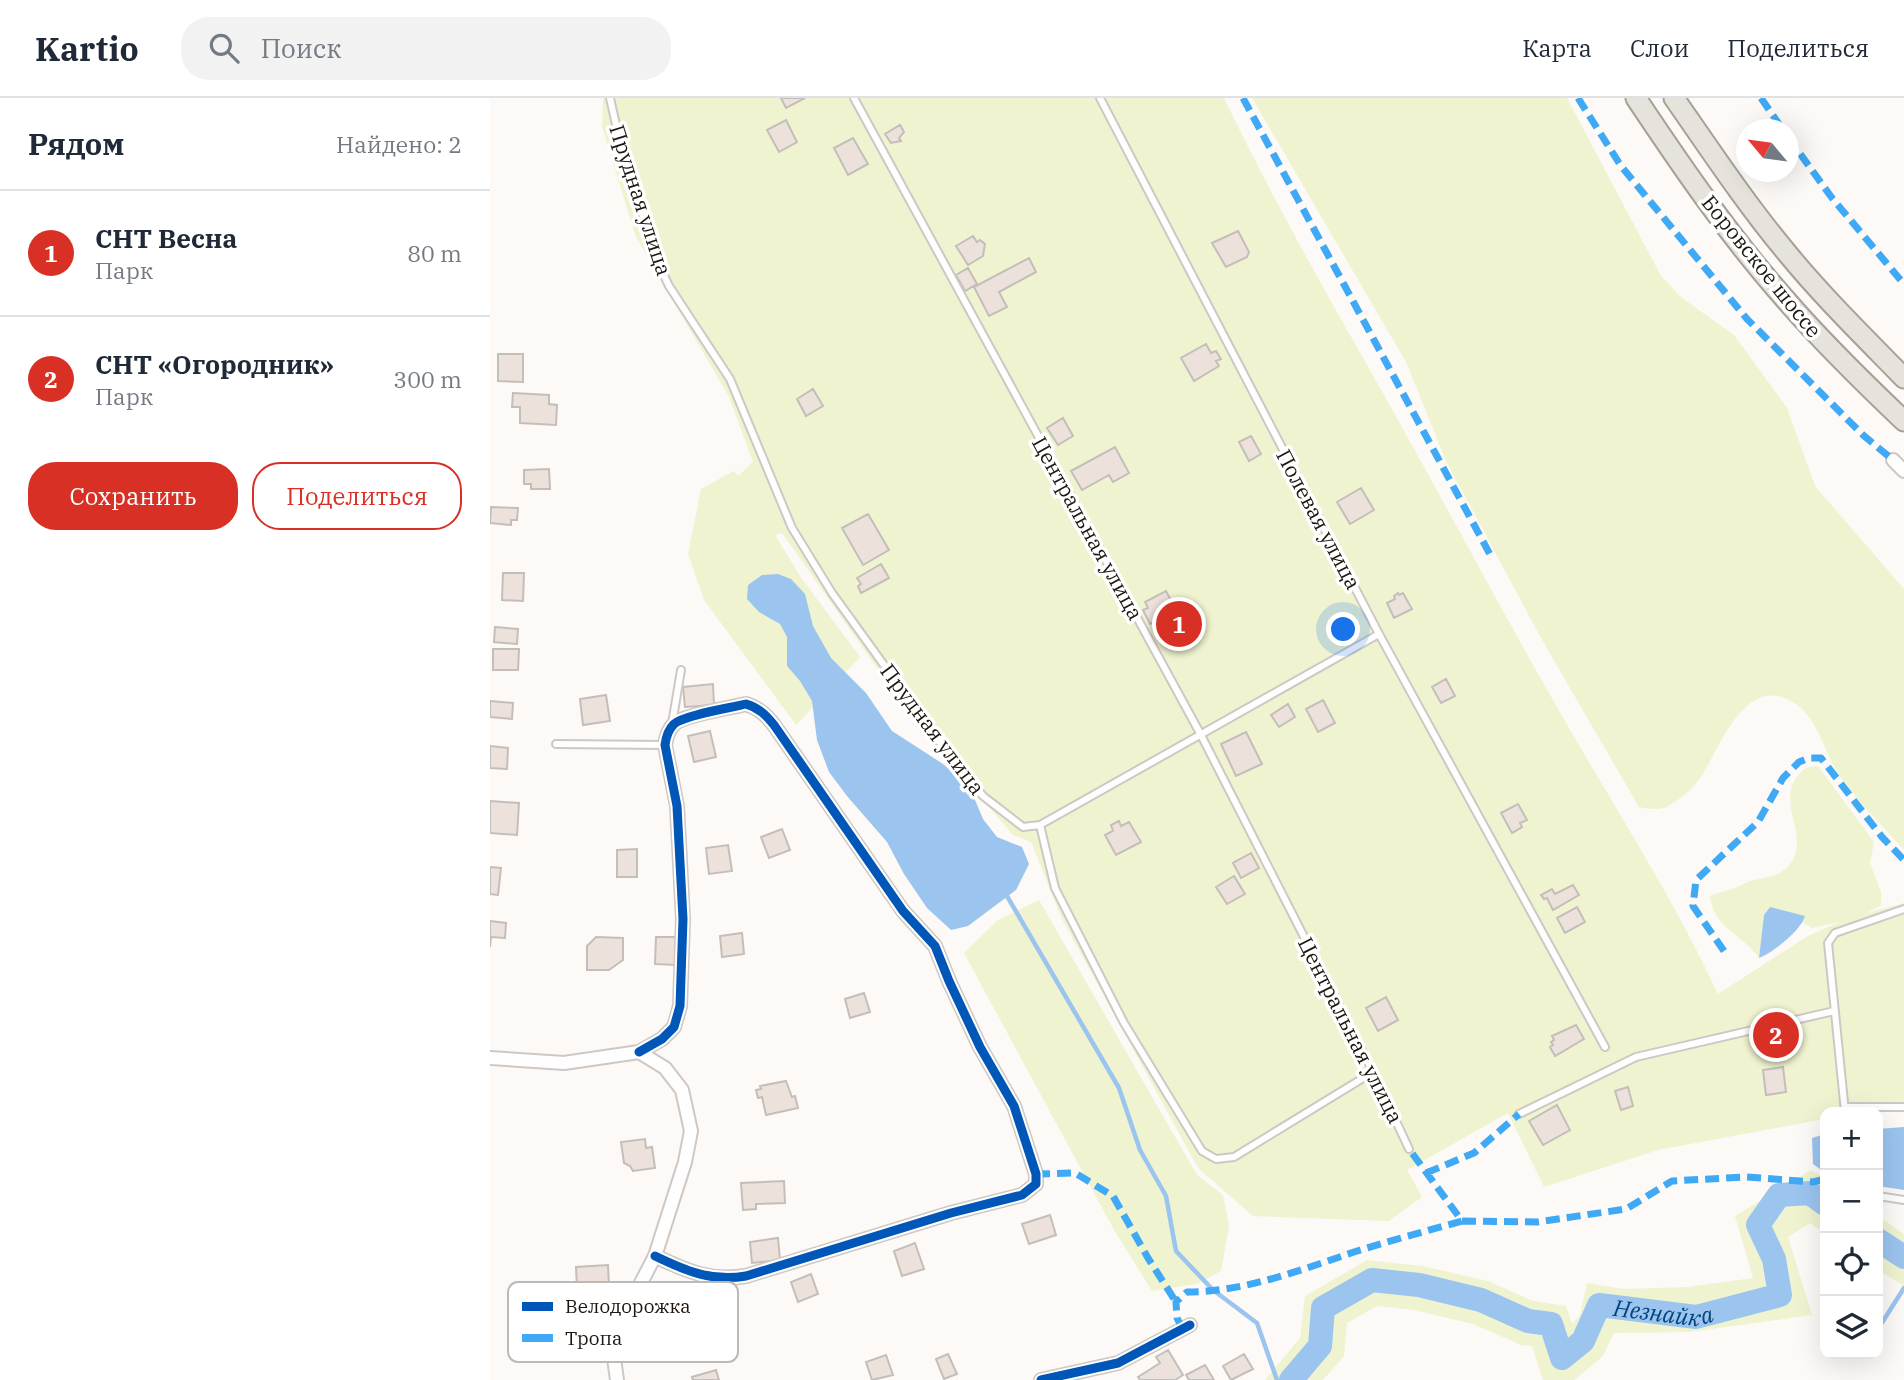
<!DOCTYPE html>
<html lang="ru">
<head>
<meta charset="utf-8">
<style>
	body { margin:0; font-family:"IBM Plex Serif",serif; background:#f2f2f3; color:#1f2937 }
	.controls { position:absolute; right:21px; bottom:21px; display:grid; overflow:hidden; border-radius:14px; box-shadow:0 7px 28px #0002 }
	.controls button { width:63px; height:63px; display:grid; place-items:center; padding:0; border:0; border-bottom:2px solid #e0e1e3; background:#fff; color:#1f2937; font:35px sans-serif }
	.compass { position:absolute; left:1246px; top:21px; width:63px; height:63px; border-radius:50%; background:#fff; box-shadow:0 7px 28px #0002; rotate:299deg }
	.you { position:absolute; left:854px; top:532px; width:24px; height:24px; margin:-18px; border:5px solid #fff; border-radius:50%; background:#1a73e8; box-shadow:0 0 0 10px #1a73e833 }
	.badge { display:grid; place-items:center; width:46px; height:46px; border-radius:50%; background:#d93025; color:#fff; font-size:23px; font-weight:700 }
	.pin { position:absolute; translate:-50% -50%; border:4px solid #fff; box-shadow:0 2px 7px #0006 }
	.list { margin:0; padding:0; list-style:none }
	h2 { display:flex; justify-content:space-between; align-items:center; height:91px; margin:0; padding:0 28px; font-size:30px }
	h2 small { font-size:23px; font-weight:400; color:#747a83 }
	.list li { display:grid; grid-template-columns:46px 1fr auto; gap:21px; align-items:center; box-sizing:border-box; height:126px; padding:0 28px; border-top:2px solid #e0e1e3 }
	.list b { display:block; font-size:26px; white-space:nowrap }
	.list p { margin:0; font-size:23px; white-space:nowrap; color:#747a83 }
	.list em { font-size:23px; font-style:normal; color:#747a83 }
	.actions { display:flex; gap:14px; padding:21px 28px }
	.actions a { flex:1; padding:16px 0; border:2px solid #d93025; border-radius:28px; text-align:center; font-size:24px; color:#d93025 }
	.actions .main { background:#d93025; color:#fff }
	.icon { flex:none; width:38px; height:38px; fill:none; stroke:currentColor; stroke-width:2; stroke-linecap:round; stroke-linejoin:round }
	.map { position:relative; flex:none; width:1414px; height:1282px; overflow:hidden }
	header { display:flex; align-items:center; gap:42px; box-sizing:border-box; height:98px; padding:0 35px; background:#fff; border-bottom:2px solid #e0e1e3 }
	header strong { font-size:33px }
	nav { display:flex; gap:38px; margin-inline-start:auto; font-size:24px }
	.search { width:490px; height:63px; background:#f2f2f3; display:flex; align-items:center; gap:18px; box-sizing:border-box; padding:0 24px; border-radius:28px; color:#747a83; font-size:26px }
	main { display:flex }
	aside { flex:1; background:#fff }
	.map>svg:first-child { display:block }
</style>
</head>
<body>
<header>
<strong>Kartio</strong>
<div class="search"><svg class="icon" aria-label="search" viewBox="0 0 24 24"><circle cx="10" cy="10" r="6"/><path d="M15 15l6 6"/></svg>Поиск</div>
<nav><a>Карта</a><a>Слои</a><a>Поделиться</a></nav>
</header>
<main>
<aside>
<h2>Рядом<small>Найдено: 2</small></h2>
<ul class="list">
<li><span class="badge">1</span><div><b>СНТ Весна</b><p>Парк</p></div><em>80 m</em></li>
<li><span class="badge">2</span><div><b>СНТ «Огородник»</b><p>Парк</p></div><em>300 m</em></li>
</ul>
<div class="actions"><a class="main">Сохранить</a><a>Поделиться</a></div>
</aside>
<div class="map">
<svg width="1414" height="1282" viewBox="0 0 1414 1282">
	<rect width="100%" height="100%" fill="#fcf9f7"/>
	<path fill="#f0f3d0" d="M113,0H734C785,107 845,210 903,313C964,422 1023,534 1086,642C1135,726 1187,808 1228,896L1318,838L1349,824L1322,830L1313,825L1314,818L1280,809L1274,817L1269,860C1254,837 1222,829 1220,798C1228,794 1237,793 1245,790C1250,788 1255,785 1260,783C1275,778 1292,780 1302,763C1319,735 1285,704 1309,676C1314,670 1320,668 1328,668L1384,744L1380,765L1391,794V807L1377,815L1414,805V1011L1385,1014H1335V1021L1168,1052L1054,1089L1018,1015L917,1072L932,1099L899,1123L763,1118L708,1070L572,821L541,744L523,737L413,607L292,435L285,437L310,478L370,559L306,627L214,502L198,456L211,391L244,373L248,378L263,364L239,299L146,139L112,29Z
		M762,0H1077L1171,178L1192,200L1244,237L1297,310L1325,388L1414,491V752C1393,728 1369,705 1351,680C1334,656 1329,620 1303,604C1252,574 1228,657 1208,683C1201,692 1190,701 1180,707C1171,713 1159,711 1149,709L1051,540L956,363L916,264Z
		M549,802L707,1077L733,1097L739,1128L731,1173L706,1186L662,1193L624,1132L474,855L508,822Z
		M1321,1072L1335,1081V1136L1320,1125L1298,1139L1322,1217L1200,1234L1124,1235L1113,1258L1084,1282H1053L1042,1248L1031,1247L983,1226L924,1212L887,1208L857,1225L854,1258L833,1282H775L810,1240L815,1198L877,1162L932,1168L998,1183L1043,1203L1076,1208L1082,1226L1090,1217L1097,1185L1134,1191L1197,1189L1263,1180L1245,1118Z
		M1388,1118L1414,1136V1188L1388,1172Z"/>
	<path fill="#9bc4ef" d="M288,476L301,481L315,496L323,528L341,560L376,595L402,633L453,666L480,690L493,721L507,739L532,749L539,766L526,792L478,828L461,832L437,810L414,776L397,744L357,698L339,674L327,642L322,603L310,583L297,568V539L290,526L269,514L257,501L258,487L272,477Z
		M1280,809L1315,818C1312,831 1283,855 1269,860L1274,817Z
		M1414,1029V1092L1388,1088V1031Z
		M1335,1036V1071H1330L1323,1066L1322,1040Z"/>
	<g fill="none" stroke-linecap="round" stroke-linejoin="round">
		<path stroke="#9bc4ef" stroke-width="4.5" d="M517,798L629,990L650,1052L676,1098L686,1153L723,1192L767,1225L787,1282
			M1388,1231L1414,1190"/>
		<g stroke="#9bc4ef" stroke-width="24">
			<path d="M1388,1142L1414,1159"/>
			<path id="s1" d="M801,1282L830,1248L833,1210L882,1182L929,1187L991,1202L1038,1223L1061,1226L1072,1260L1093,1243L1109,1207L1206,1219L1290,1197L1284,1161L1268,1127L1289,1097L1320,1095L1335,1106"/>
		</g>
	</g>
	<path fill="#ece2db" stroke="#c4beba" stroke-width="2" d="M291,0H315L296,10Z
		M296,22L307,44L289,54L277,32Z
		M410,27L414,34L409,40L411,43L401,45L395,36Z
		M363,40L378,66L358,77L344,50Z
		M748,133L759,154L757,159L736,169L722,145Z
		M483,138L487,144L490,142L495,146L493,158L478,167L466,148Z
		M539,160L546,174L509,194L517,209L499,218L484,189Z
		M478,170L487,186L475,193L466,177Z
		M716,246L721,255L726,253L731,261L726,263L729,268L704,283L691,260Z
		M8,256H33V284L8,283Z
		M323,291L333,308L316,318L307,301Z
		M23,295L59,297V306L67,307L66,327L30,325V309H22Z
		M573,320L583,338L568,347L557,330Z
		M761,338L771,356L759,363L749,344Z
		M625,349L639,375L623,384L619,377L592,392L581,373Z
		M59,371L60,391H41V386H34V372Z
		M871,390L884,412L860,426L847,404Z
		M1,409L28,410L27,422H21V427L0,425Z
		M378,416L399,452L373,467L352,430Z
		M391,466L399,480L371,495L368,488L371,486L367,480Z
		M13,475H34L33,503L12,502Z
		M676,493L690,520L668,531L664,524L660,526L653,512L658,510L655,504Z
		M908,495L909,497L913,495L922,511L904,520L897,505L905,501L904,498Z
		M5,529L28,531L27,546L4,544Z
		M3,551H29L28,572H3Z
		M956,581L965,598L951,605L942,589Z
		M223,586L224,607L195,609L193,589Z
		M116,597L120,623L93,627L90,601Z
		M833,602L845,625L828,634L816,611Z
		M0,603L23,605L22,621L0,619Z
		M798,606L805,619L789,629L781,617Z
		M220,633L226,659L204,664L198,638Z
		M756,634L772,666L746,678L731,646Z
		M0,648L18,650L17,671L0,670Z
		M0,703L29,705L27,737L0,735Z
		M1028,706L1037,722L1030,725L1032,729L1022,735L1011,715Z
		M629,723L631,728L639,724L651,744L626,757L615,737L623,733L621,727Z
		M292,731L300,752L279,760L271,739Z
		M238,747L242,773L219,776L216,750Z
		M147,751V779H127V752Z
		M761,755L769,770L751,780L743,765Z
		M0,769L11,770L8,797L0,796Z
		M744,778L755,796L737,806L726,789Z
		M1083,787L1089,797L1063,812L1057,800L1054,801L1051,797L1062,791L1065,796Z
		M1087,809L1095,824L1075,835L1067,820Z
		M0,823L16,825L15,840L1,839L0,849Z
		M252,835L254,856L232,859L230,838Z
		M106,839L133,840V862L119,872H97V848Z
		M166,839H189L188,867L165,866Z
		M374,895L380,914L360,920L355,901Z
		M896,899L908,922L888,933L876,910Z
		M1086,927L1094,941L1065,958L1060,949L1063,947L1061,944L1064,942L1062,938Z
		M1293,969L1296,994L1276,997L1273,972Z
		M296,983L302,999L305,998L308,1010L276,1017L272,999L268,1000L266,992L271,991L270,988Z
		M1138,989L1143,1008L1131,1012L1125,993Z
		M1067,1007L1080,1032L1053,1047L1039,1023Z
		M155,1041L156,1050L162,1049L165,1070L143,1073L140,1068L134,1065L131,1044Z
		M294,1083L295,1105L266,1106V1111L253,1112L251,1085Z
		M560,1117L566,1137L539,1146L532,1126Z
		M288,1140L290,1162L262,1165L260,1144Z
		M425,1145L434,1171L412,1178L404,1153Z
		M118,1167L119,1189L87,1191L86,1169Z
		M321,1176L328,1196L308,1204L301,1184Z
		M678,1252L693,1277L685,1282H650L648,1279L670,1265L666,1259Z
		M458,1256L467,1276L454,1281L446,1261Z
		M754,1256L763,1271L741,1282L733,1268Z
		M396,1257L403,1277L382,1282L376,1264Z
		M715,1267L724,1282H699L696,1277Z
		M226,1272L229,1282H203L202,1279Z"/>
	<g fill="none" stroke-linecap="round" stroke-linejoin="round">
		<defs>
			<path id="lane" d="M120,0L131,49L168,165L179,188L240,281L302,430L342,495L456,653L493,698L533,729L550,727L889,536
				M364,0L711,637L883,974L919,1051
				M610,0L889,536L1115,949
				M182,626L191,572
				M66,646L175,647
				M550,727L565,790L634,925L712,1053L726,1061L744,1059L883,974
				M1355,1009H1414
				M1355,1014L1338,845L1345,835L1414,811
				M1029,1016L1146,959L1344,913
				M1388,1098L1414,1102"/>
			<path id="street" d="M1403,362L1414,373
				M149,954L172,941L184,929L190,908L193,821L187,708L175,647C176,639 178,632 184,626C194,617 240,610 256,606C269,610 276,617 284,627L413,813L445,848L459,883L490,949L524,1008L546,1076V1086L532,1097L461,1115L256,1178C222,1184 196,1173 165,1158
				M0,960L74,965L149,954L175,970L192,992L201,1033L195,1064L165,1158L128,1229L123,1253L127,1282
				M551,1282L628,1265L700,1227"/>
			<path id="primary" d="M1146,0C1192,69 1240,139 1295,201C1332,244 1373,284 1414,323
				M1184,0C1221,53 1256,106 1297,155C1333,199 1374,239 1414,280"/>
		</defs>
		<use href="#lane" stroke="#cec8c4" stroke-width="10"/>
		<use href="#street" stroke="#cec8c4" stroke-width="16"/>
		<use href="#primary" stroke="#a7a094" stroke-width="23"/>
		<use href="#lane" stroke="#fffefe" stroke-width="6"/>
		<use href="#street" stroke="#fffefe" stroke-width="12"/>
		<use href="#primary" stroke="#e6e3dd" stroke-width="19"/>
		<path stroke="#3fa9f5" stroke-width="7" stroke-dasharray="14 7" stroke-linecap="butt" d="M753,0L1002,460
			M1088,0L1131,68L1257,221L1373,337L1403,362
			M1271,0L1293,32
			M1298,39L1342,100L1414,186
			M1234,853L1203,808L1206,782L1268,724L1293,680L1309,664L1319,660H1331L1392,739L1414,762
			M936,1075L984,1055L1029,1016
			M546,1076L585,1075L623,1098L658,1160L686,1204
			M972,1123L1047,1124L1136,1111L1182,1083L1257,1079L1323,1084L1335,1081
			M693,1232L687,1220L686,1204L697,1194C754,1194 811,1172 864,1154C899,1143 936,1133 972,1123L919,1051"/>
		<defs>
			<path id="cycleway" d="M149,954L172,941L184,929L190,908L193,821L187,708L175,647C176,639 178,632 184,626C194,617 240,610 256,606C269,610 276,617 284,627L413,813L445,848L459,883L490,949L524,1008L546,1076V1086L532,1097L461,1115L256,1178C222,1184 196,1173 165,1158
				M551,1282L628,1265L700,1227"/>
		</defs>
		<use href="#cycleway" stroke="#fff" stroke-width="13"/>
		<use href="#cycleway" stroke="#0057b8" stroke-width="9"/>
	</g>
	<g text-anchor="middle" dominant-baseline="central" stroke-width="7" stroke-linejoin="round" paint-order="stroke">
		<g font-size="21" fill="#1f1610" stroke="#fff">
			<text transform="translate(151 102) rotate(72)">Прудная улица</text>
			<text transform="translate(1272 168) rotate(51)">Боровское шоссе</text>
			<text transform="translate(829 421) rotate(62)">Полевая улица</text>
			<text transform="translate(598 430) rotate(61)">Центральная улица</text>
			<text transform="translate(443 631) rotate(53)">Прудная улица</text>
			<text transform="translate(861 932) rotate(63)">Центральная улица</text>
		</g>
		<g font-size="23" font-style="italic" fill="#00457c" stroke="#fff">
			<text stroke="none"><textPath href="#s1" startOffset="492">Незнайка</textPath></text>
		</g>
	</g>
	<rect x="18" y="1184" width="230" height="80" rx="10" fill="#fff" stroke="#bcb9b7" stroke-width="2"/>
	<rect x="32" y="1204" width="31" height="9" fill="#0057b8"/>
	<rect x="32" y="1236" width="31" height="8" fill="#3fa9f5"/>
	<g font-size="19" fill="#1f1610">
		<text x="75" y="1215">Велодорожка</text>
		<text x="75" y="1247">Тропа</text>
	</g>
</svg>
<div class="controls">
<button>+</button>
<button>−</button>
<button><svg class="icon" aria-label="locate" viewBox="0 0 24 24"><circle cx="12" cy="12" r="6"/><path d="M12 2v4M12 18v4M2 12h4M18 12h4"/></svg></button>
<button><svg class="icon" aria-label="layers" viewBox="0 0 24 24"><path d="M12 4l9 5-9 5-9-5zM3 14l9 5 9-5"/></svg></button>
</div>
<svg class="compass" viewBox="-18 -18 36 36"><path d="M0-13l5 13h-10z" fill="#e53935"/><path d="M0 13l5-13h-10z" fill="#747a83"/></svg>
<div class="you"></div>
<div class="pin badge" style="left:689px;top:526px">1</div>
<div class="pin badge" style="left:1286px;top:937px">2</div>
</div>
</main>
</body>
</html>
